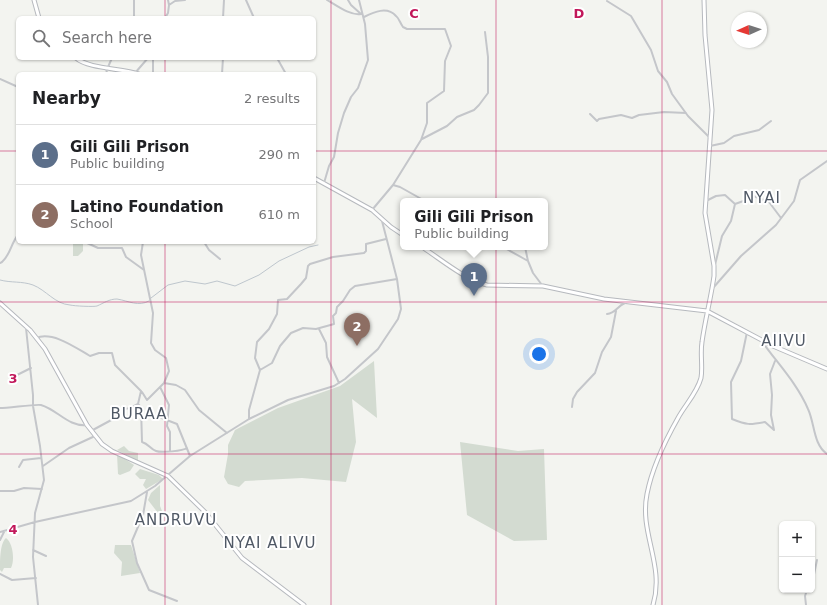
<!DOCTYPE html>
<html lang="en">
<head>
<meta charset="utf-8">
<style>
	body { margin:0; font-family:"DejaVu Sans",sans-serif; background:#f6f6f6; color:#202124 }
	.controls { position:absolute; right:12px; bottom:12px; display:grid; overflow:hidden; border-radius:6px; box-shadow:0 1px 3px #0004 }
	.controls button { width:36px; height:36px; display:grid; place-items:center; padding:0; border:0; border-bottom:1px solid #e0e0e0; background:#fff; color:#202124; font:20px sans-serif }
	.compass { position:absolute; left:731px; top:12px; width:36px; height:36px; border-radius:50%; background:#fff; box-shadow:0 1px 3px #0004; rotate:267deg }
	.you { position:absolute; left:539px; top:354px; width:14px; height:14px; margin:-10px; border:3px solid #fff; border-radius:50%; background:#1a73e8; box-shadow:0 0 0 6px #1a73e833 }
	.badge { display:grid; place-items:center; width:26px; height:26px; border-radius:50%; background:#b45309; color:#fff; font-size:13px; font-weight:700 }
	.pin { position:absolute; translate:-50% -33px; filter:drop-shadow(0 1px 2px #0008) }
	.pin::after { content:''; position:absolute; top:21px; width:14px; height:12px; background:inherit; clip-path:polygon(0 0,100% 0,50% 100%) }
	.popup { position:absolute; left:400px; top:198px; width:148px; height:52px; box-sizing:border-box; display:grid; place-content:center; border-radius:6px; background:#fff; filter:drop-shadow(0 1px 3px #0005); font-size:13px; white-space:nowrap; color:#757577 }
	.popup b { font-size:15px; color:#202124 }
	.popup::after { content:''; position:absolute; left:50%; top:100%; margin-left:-8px; border:8px solid transparent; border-top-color:#fff }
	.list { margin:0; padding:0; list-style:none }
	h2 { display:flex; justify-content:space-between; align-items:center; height:52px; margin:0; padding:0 16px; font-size:17px }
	h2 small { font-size:13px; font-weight:400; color:#757577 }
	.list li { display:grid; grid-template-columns:26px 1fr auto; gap:12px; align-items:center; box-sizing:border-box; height:60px; padding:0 16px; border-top:1px solid #e0e0e0 }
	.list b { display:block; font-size:15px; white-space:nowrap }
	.list p { margin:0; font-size:13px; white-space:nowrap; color:#757577 }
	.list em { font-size:13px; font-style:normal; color:#757577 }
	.icon { flex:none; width:22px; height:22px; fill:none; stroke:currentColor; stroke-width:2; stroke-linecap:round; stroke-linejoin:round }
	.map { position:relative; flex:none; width:827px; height:605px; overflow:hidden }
	.search { position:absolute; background:#fff; box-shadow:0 1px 3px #0004; left:16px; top:16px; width:300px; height:44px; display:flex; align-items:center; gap:10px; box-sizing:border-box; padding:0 14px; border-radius:6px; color:#757577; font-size:15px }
	.panel { position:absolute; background:#fff; box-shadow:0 1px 3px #0004; left:16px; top:72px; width:300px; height:172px; border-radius:6px }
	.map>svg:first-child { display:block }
</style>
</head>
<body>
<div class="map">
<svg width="827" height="605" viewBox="0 0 827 605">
	<rect width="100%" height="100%" fill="#f3f4f0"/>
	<path fill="#d3dbd1" d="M73,242H83V251L78,256H73Z
		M374,361L377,418L352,399L356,442L346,482L302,478L245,481L239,487L228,484L224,477L228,454V445L235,430L278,408L340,386Z
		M460,442L518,451L544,449L547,540L514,541L467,515Z
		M124,446L129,451L138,453V461L117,450Z
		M117,454L134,465L130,471L120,475L118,474Z
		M140,469L159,475L163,479L146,489L143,485L146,479H140L135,474Z
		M160,485V506L162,511L158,513L148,500L151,493Z
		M6,538C13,543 15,560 11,568H4L2,572L0,570C0,560 0,543 6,538Z
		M115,545H131L140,573L121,576L122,562L114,553Z"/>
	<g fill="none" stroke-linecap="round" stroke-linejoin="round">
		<path stroke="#bec6cd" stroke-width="1" d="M0,280C11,283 22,281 33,285C46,290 55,304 70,305C74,306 94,307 97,306C104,303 109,299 117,299C129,301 138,307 149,301
			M151,298L168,285L185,281L205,284L217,281L235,286L259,275L279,261L309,247L318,245"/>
		<defs>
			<path id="secondary" d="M34,0L39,18
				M76,58C89,69 121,68 139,74
				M314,178L372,210L391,227L403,235
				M422,247C442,260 464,279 487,285L543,286L604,299L707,311L773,346L827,369
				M0,303L30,330L45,349L87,425L102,444L112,451L168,476L205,512L242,558L304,605
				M653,605C665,565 639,533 647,494C652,468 665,441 678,418C685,405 697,393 701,378C703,367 700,354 702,342C705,320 711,298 714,276V266L705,213L712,110L705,35L704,0"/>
		</defs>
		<use href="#secondary" stroke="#b6b9be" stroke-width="5"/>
		<path stroke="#c4c6ca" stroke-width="2" d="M134,0V18
			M168,0L169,5
			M246,0L254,18
			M327,0C336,5 350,16 361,14
			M348,0L351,5L361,14
			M607,1L631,16L651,50L658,71L667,82L672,94L688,116L709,137
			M364,17C374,12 387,6 396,16C399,18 400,23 403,27L407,29H445L451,46L445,61L444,91L427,103V123L421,140L393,185
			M165,18L168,13L169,5L175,1L185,0
			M223,18L224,0
			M153,58V74
			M277,58L286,74
			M106,67L107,74
			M108,67L112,58
			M135,73L148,58
			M222,74L223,58
			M0,79L18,87
			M590,114L597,121L599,119L621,115L632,118L639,115L664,112L686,113
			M422,139L447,126L457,117L474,110L479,105L488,93V57L485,32
			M710,146L724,143L734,136L759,130L771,121
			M324,183L329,166L334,157L338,133L344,113L351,97L358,88L368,60L365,24L359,0
			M706,201L716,196L725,195L735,204
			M372,210L393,185L400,187L425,201
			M85,242L98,248H122L126,257L144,270
			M143,242L141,255L153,313L151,343L155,350L166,358L169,371L164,383L176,385L185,390L199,410L227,433
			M204,242L209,250L220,259
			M503,247L528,261L533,273L542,285
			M525,247L528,261
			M0,263L2,262C11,254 11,243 18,235
			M715,265L722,236L731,221L735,204L749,199L751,195L769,202L781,218
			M713,288L741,256L776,225L794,201L800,180L827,161
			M607,314C616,313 617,306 625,303
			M26,328L33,395V406L40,446L44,480L35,513L33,557L38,605
			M319,329L326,343L327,357L339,383
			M747,332L741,361L731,382L732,419C747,425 749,425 765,422L774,430L771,415L772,395L770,374L775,361
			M36,338C53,331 76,348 90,356L99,353H112L115,365L141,391L138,404L130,408L119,410L115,418L91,431
			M761,340C777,363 797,383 808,409C815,424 813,444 827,454
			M260,370L272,363L280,346L291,333L303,328L316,329L334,324L333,316L336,313L337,307L343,301L350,290L355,286L397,279
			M9,381L13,377L31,368
			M164,383L160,387L169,405L167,426L170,432V450
			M142,392L147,400L160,387
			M138,404L141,407L142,442C149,444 150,449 156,451C161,453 183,451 187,448
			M572,407L573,399L577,392L595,373L602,352L611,337L616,311
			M0,408C9,408 35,404 41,405C58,410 68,427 87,425
			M159,417L177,424L190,456
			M249,419V410L260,370L255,358L257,342L269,329L277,314L278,300L287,299L301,284L306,278L308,266L310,264L333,257L364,253L366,251V244L386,239
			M43,466L69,448L95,436
			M19,467L23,460L41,458
			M0,491H14L24,488L42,489
			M147,492L143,515L132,541L137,563L149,590L177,601
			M0,532L35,522L131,501L155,486L190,456L249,419L288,400L334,386L345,379L378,349L398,319L401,309L397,279L382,221
			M0,540L4,532
			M33,550L46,556
			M0,574L12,580L36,578
			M812,584L817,560
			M806,605L805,596L807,590"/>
		<use href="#secondary" stroke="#fff" stroke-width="3"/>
	</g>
	<path fill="none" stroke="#c2185b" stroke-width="1" stroke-opacity="0.55" d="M165,0V18M331,0V605M496,0V605M662,0V605M165,58V74M0,151H18M314,151H827M165,242V605M0,302H827M0,454H827"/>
	<g text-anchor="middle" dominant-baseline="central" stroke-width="4" stroke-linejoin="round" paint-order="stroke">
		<g font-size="15" letter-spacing="1" fill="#505966" stroke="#fff">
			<text x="762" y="198">NYAI</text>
			<text x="784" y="341">AIIVU</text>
			<text x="139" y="414">BURAA</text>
			<text x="176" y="520">ANDRUVU</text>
			<text x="270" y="543">NYAI ALIVU</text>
		</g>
	</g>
	<g font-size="13" text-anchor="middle" font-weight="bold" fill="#c2185b" stroke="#fff" stroke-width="4" stroke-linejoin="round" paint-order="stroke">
		<text x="414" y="18">C</text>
		<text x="579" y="18">D</text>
		<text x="13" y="383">3</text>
		<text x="13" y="534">4</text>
	</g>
</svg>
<div class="controls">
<button>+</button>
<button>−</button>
</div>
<svg class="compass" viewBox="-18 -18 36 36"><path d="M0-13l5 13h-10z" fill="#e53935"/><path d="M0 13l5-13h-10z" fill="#757577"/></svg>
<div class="you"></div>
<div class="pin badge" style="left:474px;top:296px;background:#5c6f8a">1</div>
<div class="popup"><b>Gili Gili Prison</b>Public building</div>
<div class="pin badge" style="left:357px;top:346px;background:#8d6e63">2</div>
<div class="search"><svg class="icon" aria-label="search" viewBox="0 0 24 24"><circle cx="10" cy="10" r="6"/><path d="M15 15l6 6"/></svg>Search here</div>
<section class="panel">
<h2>Nearby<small>2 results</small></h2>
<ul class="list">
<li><span class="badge" style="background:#5c6f8a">1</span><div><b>Gili Gili Prison</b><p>Public building</p></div><em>290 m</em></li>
<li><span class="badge" style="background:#8d6e63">2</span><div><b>Latino Foundation</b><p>School</p></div><em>610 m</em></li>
</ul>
</section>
</div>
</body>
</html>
